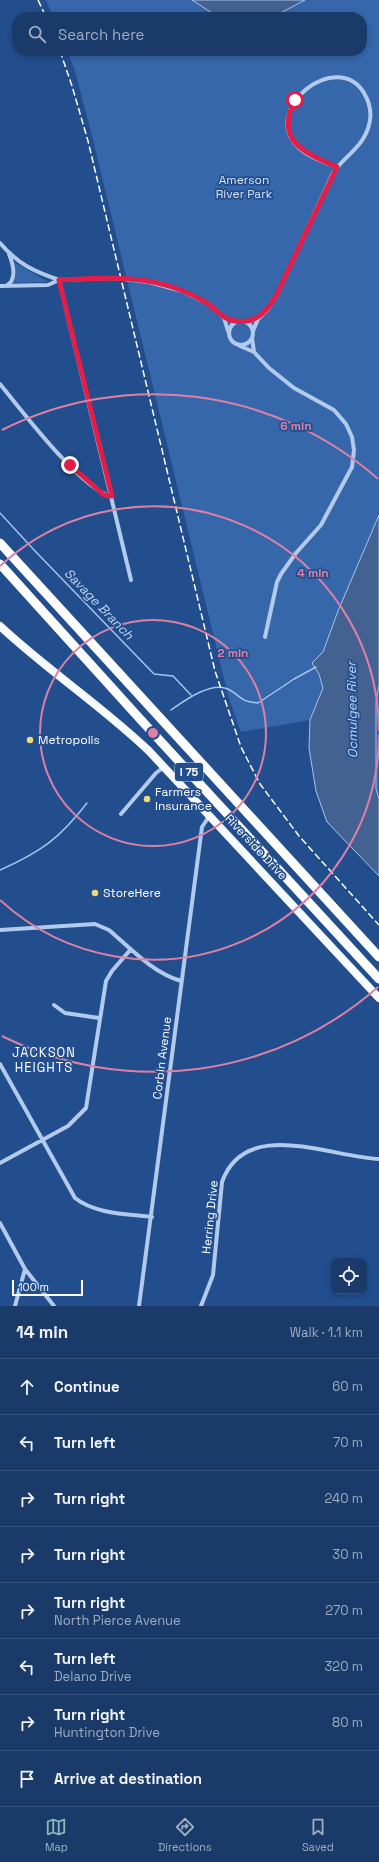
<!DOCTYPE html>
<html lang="en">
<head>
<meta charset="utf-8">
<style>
	body { margin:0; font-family:"Space Grotesk",sans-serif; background:#274572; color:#f1f3f6 }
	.controls { position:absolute; right:12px; bottom:12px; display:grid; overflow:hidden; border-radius:8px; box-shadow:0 2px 6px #0003 }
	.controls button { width:36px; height:36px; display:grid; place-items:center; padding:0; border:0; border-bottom:1px solid #38547e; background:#1a3a6a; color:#f1f3f6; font:20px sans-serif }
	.scale { position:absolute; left:12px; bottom:10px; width:71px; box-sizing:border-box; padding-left:4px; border:2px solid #fff; border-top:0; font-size:11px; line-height:14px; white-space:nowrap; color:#fff; -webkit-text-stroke:3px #224e8e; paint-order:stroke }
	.stop { position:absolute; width:12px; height:12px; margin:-9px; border:3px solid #e11d48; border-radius:50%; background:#fff }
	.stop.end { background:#e11d48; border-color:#fff; box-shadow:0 1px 4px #0008 }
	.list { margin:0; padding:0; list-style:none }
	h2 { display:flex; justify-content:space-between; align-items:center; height:52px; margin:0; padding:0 16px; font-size:17px }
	h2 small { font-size:13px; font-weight:400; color:#9fadc1 }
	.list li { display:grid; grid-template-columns:26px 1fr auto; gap:12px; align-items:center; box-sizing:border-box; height:56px; padding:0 16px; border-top:1px solid #38547e }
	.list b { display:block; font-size:15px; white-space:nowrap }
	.list p { margin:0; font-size:13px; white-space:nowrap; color:#9fadc1 }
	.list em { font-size:13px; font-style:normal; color:#9fadc1 }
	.icon { flex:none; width:22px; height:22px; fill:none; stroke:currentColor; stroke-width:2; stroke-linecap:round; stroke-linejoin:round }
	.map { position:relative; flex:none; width:379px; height:1306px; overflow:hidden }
	.search { position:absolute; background:#1a3a6a; box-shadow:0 2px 6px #0003; left:12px; right:12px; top:12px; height:44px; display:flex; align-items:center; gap:10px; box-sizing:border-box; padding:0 14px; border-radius:16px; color:#9fadc1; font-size:15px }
	.sheet { height:500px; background:#1a3a6a }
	nav { display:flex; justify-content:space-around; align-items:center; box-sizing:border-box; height:56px; border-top:1px solid #38547e; background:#1a3a6a; font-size:11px; color:#9fadc1 }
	nav a { display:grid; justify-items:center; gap:2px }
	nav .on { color:#8bbbb9 }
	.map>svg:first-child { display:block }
</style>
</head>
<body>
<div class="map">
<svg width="379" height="1306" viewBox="0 0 379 1306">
	<rect width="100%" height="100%" fill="#224e8e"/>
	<path fill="#3667ab" d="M46,0H192L218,17H53Z
		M305,0H379V515L323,652L319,658L314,660L323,688L310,720L241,732L229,699L93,140L75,71L67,51H362V17H273Z
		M14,262L48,282L14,283L16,274Z
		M379,685V799L376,790V702Z"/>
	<path fill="#436291" stroke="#a6c4ed" d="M192,0H305L273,17H218Z
		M379,515V685L376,702V789L379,799V876L327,822L316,791L309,748L310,720L323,688L319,674L312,663L323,652L338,611Z"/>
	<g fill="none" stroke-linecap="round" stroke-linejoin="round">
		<path stroke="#a6c4ed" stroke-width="1.5" d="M0,513L35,551L154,674L173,676L191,695
			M171,710C184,701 211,681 228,689C243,697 238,701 258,703L294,679L316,667
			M0,870C41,852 60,838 87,803"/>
		<path stroke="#b2caec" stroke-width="4" d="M0,243C18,264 33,271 59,280
			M59,280L131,580
			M0,286L48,285L59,280L115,278L149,282L182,291L209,304L224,318L236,322
			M6,286C18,280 13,264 9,254
			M224,318L228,331
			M229 333a12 12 0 1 1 24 0a12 12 0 1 1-24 0Z
			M245,322L258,319
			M253,331L258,319L268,309L276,297L333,173C345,155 363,148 369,125C372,114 370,103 364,93C337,48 258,110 299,148C309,157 324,162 337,167
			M252,338L254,352
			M240,346L254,352L269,368L294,388L334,410L346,424L352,437L354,450L352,467L321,525L296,553L281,574L277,582L265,637
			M0,384C22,411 81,489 112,497
			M121,814L156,773L164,767
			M0,930L95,924L109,930C130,948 153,973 181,981
			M54,1005L65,1013L99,1018
			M0,1064L75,1198C95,1214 127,1214 152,1217
			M0,1163L68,1126L86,1108L106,981L112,971L131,949
			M0,1223L25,1269L54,1306
			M15,1306L25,1269
			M139,1306L202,827L210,815
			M201,1306L213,1275L222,1182C245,1117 330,1157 379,1159"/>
		<path stroke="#f7faff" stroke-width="8" d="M0,626C47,670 102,706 149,751L379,998"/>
		<path stroke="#fff" stroke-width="9" d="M0,543L379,957
			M0,564L141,720L379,979"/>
		<path stroke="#fff" stroke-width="1.5" stroke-dasharray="7 3" stroke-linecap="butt" d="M38,0L46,17
			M60,51L72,86L88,141L215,671L241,747L260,784L299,836L379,925"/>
	</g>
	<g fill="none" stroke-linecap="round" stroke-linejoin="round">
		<path stroke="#e11d48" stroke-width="5" d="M70,465L104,495L112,496L59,280C101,278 144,274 183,291C191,294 200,299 207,303C217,310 222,319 235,321C255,324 266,313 276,296L337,167C305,153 274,141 295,100"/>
	</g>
	<g fill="none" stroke="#dd80a5" stroke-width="2">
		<circle cx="153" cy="733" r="113"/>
		<path d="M379 735A226 226 0 0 1 0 900M0 566A226 226 0 0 1 379 731"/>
		<path d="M378 987A339 339 0 0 1 2 1036M2 430A339 339 0 0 1 378 479"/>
	</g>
	<g fill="#f7d674" stroke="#224e8e" stroke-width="1.5">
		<circle cx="30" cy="740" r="4"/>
		<circle cx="147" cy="799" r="4"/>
		<circle cx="95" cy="893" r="4"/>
	</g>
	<g text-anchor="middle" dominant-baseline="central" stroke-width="3.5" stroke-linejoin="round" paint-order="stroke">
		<rect fill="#224e8e" stroke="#bdcadd" stroke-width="1" x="175" y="763" width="28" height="18" rx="3"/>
		<g font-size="11" font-weight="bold" fill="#fff">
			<text x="189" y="772">I 75</text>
		</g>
		<g font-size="12" fill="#d7e5f9" stroke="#224e8e">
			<text x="244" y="180">Amerson<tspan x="244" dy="14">River Park</tspan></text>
		</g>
		<g font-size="12" fill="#fff" stroke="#224e8e" text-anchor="start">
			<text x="38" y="740">Metropolis</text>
			<text x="155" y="792">Farmers<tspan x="155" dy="14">Insurance</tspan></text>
			<text x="103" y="893">StoreHere</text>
		</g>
		<g font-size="12" fill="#fff" stroke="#224e8e">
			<text transform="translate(256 847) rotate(47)">Riverside Drive</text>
			<text transform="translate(162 1058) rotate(-83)">Corbin Avenue</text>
			<text transform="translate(210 1217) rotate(-84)">Herring Drive</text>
		</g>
		<g font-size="13" font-style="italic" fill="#bed4f3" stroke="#224e8e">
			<text transform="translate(99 604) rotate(46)">Savage Branch</text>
			<text transform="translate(352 710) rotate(-91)">Ocmulgee River</text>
		</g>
		<g font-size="13" letter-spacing="1" fill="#fff" stroke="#224e8e">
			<text x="44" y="1052">JACKSON<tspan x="44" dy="15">HEIGHTS</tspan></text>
		</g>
	</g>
	<circle cx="153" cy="733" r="6" fill="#dd80a5" stroke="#224e8e" stroke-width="2"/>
	<g font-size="12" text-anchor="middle" font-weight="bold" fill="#dd80a5" stroke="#224e8e" stroke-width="3.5" stroke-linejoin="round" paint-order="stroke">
		<text x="296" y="430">6 min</text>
		<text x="313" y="577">4 min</text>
		<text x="233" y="657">2 min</text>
	</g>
</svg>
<div class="controls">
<button><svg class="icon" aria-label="locate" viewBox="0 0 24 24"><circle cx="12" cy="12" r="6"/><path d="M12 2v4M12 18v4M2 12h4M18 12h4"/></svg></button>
</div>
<div class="scale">100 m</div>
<div class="stop" style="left:295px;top:100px"></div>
<div class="stop end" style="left:70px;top:465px"></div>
<div class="search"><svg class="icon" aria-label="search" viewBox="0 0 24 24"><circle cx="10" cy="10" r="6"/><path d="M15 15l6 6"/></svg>Search here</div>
</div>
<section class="sheet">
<h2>14 min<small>Walk · 1.1 km</small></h2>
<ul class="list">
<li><svg class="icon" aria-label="ahead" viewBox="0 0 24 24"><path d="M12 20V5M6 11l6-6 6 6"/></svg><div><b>Continue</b></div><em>60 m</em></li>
<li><svg class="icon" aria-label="left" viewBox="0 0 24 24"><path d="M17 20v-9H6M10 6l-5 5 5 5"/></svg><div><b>Turn left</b></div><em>70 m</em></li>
<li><svg class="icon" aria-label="right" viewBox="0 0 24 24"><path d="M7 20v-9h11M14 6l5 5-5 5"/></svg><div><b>Turn right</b></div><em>240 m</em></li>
<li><svg class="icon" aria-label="right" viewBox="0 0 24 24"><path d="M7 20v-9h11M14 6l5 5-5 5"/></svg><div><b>Turn right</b></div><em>30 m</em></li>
<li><svg class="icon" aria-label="right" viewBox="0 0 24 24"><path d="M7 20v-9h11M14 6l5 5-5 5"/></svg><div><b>Turn right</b><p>North Pierce Avenue</p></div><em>270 m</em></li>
<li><svg class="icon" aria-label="left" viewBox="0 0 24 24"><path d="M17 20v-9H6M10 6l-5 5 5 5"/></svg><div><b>Turn left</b><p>Delano Drive</p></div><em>320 m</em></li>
<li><svg class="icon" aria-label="right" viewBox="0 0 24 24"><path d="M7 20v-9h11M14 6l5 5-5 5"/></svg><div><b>Turn right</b><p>Huntington Drive</p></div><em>80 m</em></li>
<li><svg class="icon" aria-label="arrive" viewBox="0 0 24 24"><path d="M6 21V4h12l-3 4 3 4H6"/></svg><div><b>Arrive at destination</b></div></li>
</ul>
</section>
<nav>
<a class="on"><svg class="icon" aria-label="map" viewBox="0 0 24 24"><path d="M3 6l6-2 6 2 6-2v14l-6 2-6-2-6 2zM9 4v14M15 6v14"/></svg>Map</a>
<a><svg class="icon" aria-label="directions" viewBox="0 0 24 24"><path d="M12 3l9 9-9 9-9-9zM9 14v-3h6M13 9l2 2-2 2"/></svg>Directions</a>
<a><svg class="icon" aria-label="saved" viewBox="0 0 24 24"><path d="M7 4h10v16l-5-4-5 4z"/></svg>Saved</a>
</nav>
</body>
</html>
